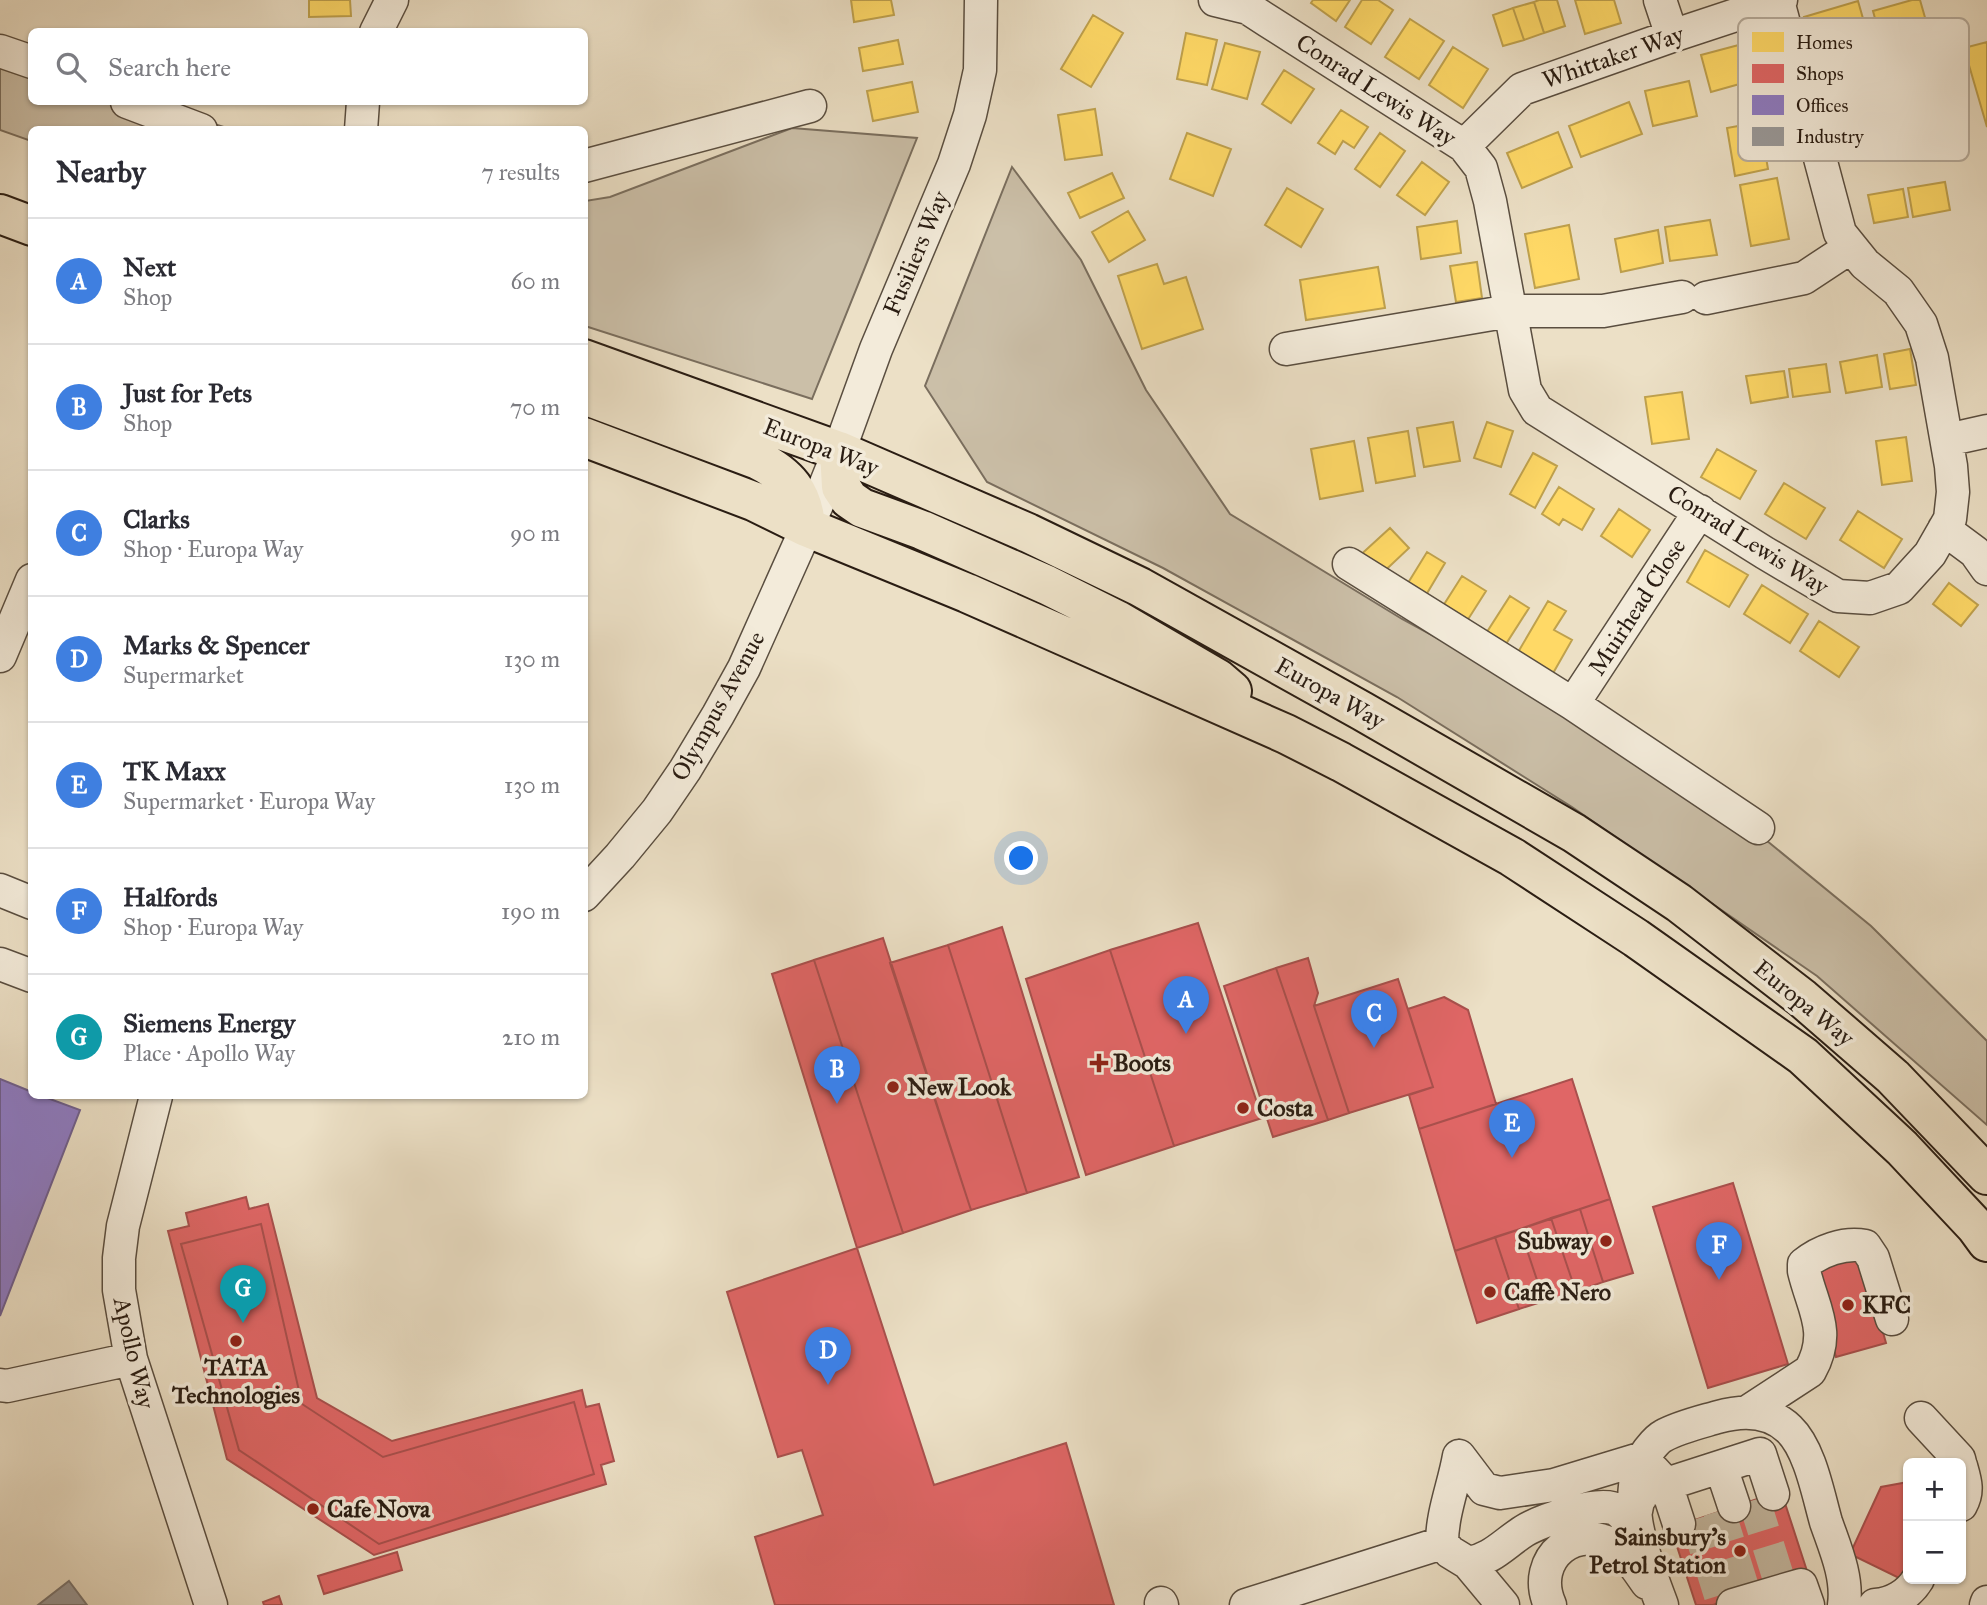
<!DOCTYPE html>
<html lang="en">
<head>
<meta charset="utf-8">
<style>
	body { margin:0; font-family:"IM FELL Great Primer",serif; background:#f2f2f3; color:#2b2b33 }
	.controls { position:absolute; right:21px; bottom:21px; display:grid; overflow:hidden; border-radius:10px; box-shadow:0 2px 5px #0004 }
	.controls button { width:63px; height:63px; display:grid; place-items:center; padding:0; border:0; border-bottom:2px solid #e1e1e2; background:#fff; color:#2b2b33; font:35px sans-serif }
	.you { position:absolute; left:1022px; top:859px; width:24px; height:24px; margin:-18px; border:5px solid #fff; border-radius:50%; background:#1a73e8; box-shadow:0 0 0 10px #1a73e833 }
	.badge { display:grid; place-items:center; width:46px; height:46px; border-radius:50%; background:#db2777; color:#fff; font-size:23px; font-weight:700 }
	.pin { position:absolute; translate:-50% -58px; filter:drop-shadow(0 2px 4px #0008) }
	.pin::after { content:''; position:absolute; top:37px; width:24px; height:21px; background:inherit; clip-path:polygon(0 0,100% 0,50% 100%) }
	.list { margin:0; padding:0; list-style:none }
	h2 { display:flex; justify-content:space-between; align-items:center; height:91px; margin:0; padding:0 28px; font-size:30px }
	h2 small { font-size:23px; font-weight:400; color:#7c7c81 }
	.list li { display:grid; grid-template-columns:46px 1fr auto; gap:21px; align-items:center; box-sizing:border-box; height:126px; padding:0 28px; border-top:2px solid #e1e1e2 }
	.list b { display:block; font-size:26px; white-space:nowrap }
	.list p { margin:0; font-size:23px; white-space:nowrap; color:#7c7c81 }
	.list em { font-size:23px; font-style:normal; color:#7c7c81 }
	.icon { flex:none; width:38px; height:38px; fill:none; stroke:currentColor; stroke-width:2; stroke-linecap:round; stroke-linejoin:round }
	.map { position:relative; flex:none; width:1987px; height:1605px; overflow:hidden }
	.search { position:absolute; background:#fff; box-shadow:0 2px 5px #0004; left:28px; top:28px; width:560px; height:77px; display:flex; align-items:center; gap:18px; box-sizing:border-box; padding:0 24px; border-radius:10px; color:#7c7c81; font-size:26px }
	.panel { position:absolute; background:#fff; box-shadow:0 2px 5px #0004; left:28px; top:126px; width:560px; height:973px; border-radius:10px }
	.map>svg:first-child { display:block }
</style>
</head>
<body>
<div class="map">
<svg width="1987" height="1605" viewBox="0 0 1987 1605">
	<rect width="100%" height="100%" fill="#ece0c6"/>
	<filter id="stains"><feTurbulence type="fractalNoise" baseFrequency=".00286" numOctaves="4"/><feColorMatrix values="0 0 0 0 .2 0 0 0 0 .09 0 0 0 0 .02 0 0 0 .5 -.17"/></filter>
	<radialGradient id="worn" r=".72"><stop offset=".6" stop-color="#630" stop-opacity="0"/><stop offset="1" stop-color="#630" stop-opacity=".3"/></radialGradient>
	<path fill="#cbbfa8" stroke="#7a6e5e" stroke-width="2" d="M0,46L31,59L32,102H145L230,129L32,130L31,141L0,130Z
		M792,128L917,138L812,399L585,326V201L610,197Z
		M1012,167L1081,260L1146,390L1230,514L1402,619L1566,708L1739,818L1871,926L1987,1041V1125L1817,976L1572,807L1397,697L1163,568L987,482L925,386Z"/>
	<path fill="#ffd966" stroke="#bfa14d" stroke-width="2" d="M309,0H350L351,16L309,17Z
		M851,0H891L894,15L854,22Z
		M1313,0H1350L1336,21L1311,3Z
		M1362,0H1378L1393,10L1371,44L1345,27Z
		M1539,0H1557L1565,26L1544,33L1534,2Z
		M1575,0H1614L1621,23L1585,34Z
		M1912,0H1920L1930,35L1883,48L1873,11Z
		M1858,1L1870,43L1816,59L1804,17Z
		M1534,2L1544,33L1524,40L1513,8Z
		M1513,8L1524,40L1503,46L1493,15Z
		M1093,15L1123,33L1091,87L1061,69Z
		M1410,19L1444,41L1419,79L1385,57Z
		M1186,33L1217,40L1207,85L1177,79Z
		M898,40L903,64L863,71L859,48Z
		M1750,42L1761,78L1711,92L1701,55Z
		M1987,42V127L1964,48Z
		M1225,43L1260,52L1247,99L1212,89Z
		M1453,47L1488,69L1463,108L1429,85Z
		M1284,70L1314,89L1291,123L1262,104Z
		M1689,81L1697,116L1653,126L1645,91Z
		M912,82L918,112L873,121L867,91Z
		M1629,102L1642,134L1581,157L1569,126Z
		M1095,109L1102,155L1065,160L1058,115Z
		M1341,110L1368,127L1354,148L1343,141L1335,154L1318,143Z
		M1760,122L1768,169L1735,176L1727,128Z
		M1558,132L1572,167L1522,188L1507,153Z
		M1187,133L1231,149L1213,196L1170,179Z
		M1380,133L1405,151L1380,187L1355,169Z
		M1422,162L1449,182L1425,215L1397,195Z
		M1112,173L1124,198L1080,218L1068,193Z
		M1777,178L1789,239L1751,246L1740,185Z
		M1945,182L1950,210L1913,217L1908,188Z
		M1287,188L1323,209L1301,247L1265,225Z
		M1903,189L1908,217L1874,223L1868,195Z
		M1128,211L1145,240L1109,262L1092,232Z
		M1710,220L1717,255L1670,261L1665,227Z
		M1457,221L1461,253L1421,259L1417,227Z
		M1569,225L1579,279L1535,288L1525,234Z
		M1658,230L1663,263L1621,272L1615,239Z
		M1477,262L1482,298L1456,302L1450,266Z
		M1157,264L1164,284L1186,277L1203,329L1142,349L1118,276Z
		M1378,267L1385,308L1306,320L1300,280Z
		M1910,349L1916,385L1890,389L1884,354Z
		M1877,355L1882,387L1846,393L1840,362Z
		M1826,364L1830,392L1793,397L1789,369Z
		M1784,371L1788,397L1751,403L1746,376Z
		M1682,392L1689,439L1652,444L1645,397Z
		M1453,422L1460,461L1424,467L1417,428Z
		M1487,422L1513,431L1501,467L1474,458Z
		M1408,431L1415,476L1376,483L1368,438Z
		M1906,437L1912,481L1882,485L1876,441Z
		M1354,441L1363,491L1320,499L1311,449Z
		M1717,449L1756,471L1740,499L1701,477Z
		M1533,453L1557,466L1535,508L1510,494Z
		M1784,483L1825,508L1806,539L1765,514Z
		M1559,487L1594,509L1582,530L1563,519L1559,525L1542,514Z
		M1619,509L1650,530L1632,557L1601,536Z
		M1858,511L1902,539L1884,568L1840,540Z
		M1390,528L1409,548L1375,580L1356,559Z
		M1705,550L1748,575L1729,607L1687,582Z
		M1427,552L1445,563L1426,595L1408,583Z
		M1462,576L1486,591L1467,621L1443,606Z
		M1949,583L1978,605L1961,626L1933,604Z
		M1762,585L1808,614L1790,643L1744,614Z
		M1510,596L1529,608L1504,647L1485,635Z
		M1548,601L1566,611L1554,630L1572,640L1552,675L1517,654Z
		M1819,621L1859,647L1839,677L1800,651Z"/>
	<path fill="#e06666" stroke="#a9504d" stroke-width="2" d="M1198,923L1262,1118L1174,1146L1110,950Z
		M1002,927L1079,1177L1027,1193L948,945Z
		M883,938L971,1210L903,1233L814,960Z
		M948,945L1027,1193L971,1210L890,963Z
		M1110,950L1174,1146L1086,1175L1026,979Z
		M1308,958L1318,993L1314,1006L1349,1113L1328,1120L1276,968Z
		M814,960L903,1233L857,1248L772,974Z
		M1276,968L1328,1120L1273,1137L1224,986Z
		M1398,979L1433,1087L1349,1113L1314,1006Z
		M1444,997L1468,1010L1496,1104L1419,1129L1409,1095L1433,1087L1408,1009Z
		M1572,1079L1610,1199L1455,1251L1419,1129Z
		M1733,1183L1788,1364L1708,1388L1653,1207Z
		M246,1197L249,1209L268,1204L317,1398L392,1441L582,1390L586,1407L599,1404L614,1461L601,1465L606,1484L374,1555L227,1459L168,1231L189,1226L186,1213Z
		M1610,1199L1633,1273L1603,1282L1580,1209Z
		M1580,1209L1603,1282L1576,1292L1551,1218Z
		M1551,1218L1576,1292L1544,1301L1520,1229Z
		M261,1224L302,1404L383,1457L574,1402L594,1474L379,1544L239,1450L181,1244Z
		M1520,1229L1544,1301L1519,1309L1495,1237Z
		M1495,1237L1519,1309L1477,1323L1455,1251Z
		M857,1248L934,1485L1066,1443L1114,1605H775L755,1537L823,1515L802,1450L778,1457L727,1292Z
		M1861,1253L1886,1343L1836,1357L1811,1267Z
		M1908,1482V1566L1901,1579L1850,1554L1881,1487Z
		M1781,1491L1808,1574L1713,1605H1696L1671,1528Z
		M397,1552L402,1570L324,1594L318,1576Z
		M279,1596L282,1605H264L263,1602Z"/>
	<path fill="#8e7cc3" stroke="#70608e" stroke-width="2" d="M0,1079L32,1092V1096H42L80,1110L0,1316Z"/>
	<path fill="#999" stroke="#787471" stroke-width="2" d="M69,1581L87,1605H38Z"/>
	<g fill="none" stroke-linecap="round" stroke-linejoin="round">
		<path stroke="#c5b9a2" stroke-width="32" stroke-dasharray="32 16" stroke-linecap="butt" d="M1754,1500L1780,1583
			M1719,1511L1745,1594
			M1696,1519L1722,1602"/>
		<defs>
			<path id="minor" d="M1215,0L1248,8L1268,21L1464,146L1481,168L1490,201L1525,390L1537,410L1765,553L1838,596L1870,598L1899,588L1930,554L1950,519L1953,492L1951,466L1932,358L1921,324L1898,291L1865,264L1840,233L1778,1
				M1660,0L1672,36
				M376,32L392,0
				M0,51L32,62
				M127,102L201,130
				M361,130L363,102
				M1464,146L1522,89L1672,36L1781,0
				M584,166L810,106
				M1706,298L1804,278L1851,247
				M1286,349L1510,311H1603L1682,297
				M1947,440L1987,431
				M1944,529L1975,552L1987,569
				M1349,564L1573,704L1758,828
				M0,656L32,580
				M1573,704L1700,511
				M0,890L32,903
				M584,895L620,856L657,811L685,770L718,715L744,668L820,498L839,451L876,349L954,164L970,115L980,70L981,0
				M0,964L32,976
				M156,1096L123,1226L119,1258V1290L131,1359L211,1605
				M0,1385L7,1386L131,1359
				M1749,1411L1810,1371C1832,1332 1813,1309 1804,1271V1264C1820,1251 1844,1242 1865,1246L1873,1258L1892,1319
				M1921,1418L1959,1459L1960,1463
				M1459,1456L1484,1489L1500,1493L1554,1485L1643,1458
				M1459,1456C1454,1485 1442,1513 1442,1543L1450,1552L1468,1563L1503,1605
				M1961,1466C1965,1480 1969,1491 1961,1505
				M1721,1467L1734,1506
				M1653,1470L1666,1484L1679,1524
				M1636,1511L1638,1501L1645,1491L1760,1454L1773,1494
				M1468,1563C1491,1560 1505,1543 1524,1531C1540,1521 1601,1499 1617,1510C1627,1516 1634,1531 1640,1541
				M1161,1603L1162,1605
				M1246,1605L1442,1543
				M1550,1605C1529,1558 1578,1519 1619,1549C1630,1557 1639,1572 1647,1583
				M1662,1605C1646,1562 1617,1493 1648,1451C1652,1446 1657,1439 1663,1436C1679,1427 1701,1422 1718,1417C1743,1410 1769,1410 1789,1429C1810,1449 1818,1494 1826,1522C1835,1548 1848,1577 1844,1605
				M1733,1605L1801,1585L1808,1605
				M1875,1605C1893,1604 1909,1594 1918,1579
				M1986,1605L1987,1602"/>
			<path id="highway" d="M0,214L32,226
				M584,359L839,451L1028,533L1140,587L1362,711L1574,833L1679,903L1802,998L1893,1077L1987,1175
				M584,395L758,460C788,475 804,493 806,527
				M584,437L753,501L806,527L967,593L1286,734L1341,762L1512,857L1636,938L1803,1056L1902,1148L1976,1227L1987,1242
				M839,451L841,487L849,499L862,508L922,530L1047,585L1117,620L1218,679L1232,691"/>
		</defs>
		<use href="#minor" stroke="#5a4e40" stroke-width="35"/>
		<use href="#highway" stroke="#2a1d13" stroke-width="42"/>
		<use href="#minor" stroke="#f3ebda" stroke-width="32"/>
		<use href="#highway" stroke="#ece0c6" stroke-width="38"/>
	</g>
	<g fill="#8f2418" stroke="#f3ebda" stroke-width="2.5">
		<path d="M1095.5 1052.5h7v7h7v7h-7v7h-7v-7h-7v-7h7z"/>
		<circle cx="893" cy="1087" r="7"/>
		<circle cx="1243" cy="1108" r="7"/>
		<circle cx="1606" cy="1241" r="7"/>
		<circle cx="1490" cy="1292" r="7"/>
		<circle cx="1848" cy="1305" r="7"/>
		<circle cx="236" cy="1341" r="7"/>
		<circle cx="313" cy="1509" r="7"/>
		<circle cx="1740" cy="1551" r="7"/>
	</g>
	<g text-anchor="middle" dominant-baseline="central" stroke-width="7" stroke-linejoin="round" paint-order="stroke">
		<g font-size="24" fill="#2a1d13" stroke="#f3ebda">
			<text transform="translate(1613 57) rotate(-19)">Whittaker Way</text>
			<text transform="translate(1376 90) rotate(33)">Conrad Lewis Way</text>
			<text transform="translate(916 253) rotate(-67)">Fusiliers Way</text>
			<text transform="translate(821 447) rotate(21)">Europa Way</text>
			<text transform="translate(1748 540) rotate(32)">Conrad Lewis Way</text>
			<text transform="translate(1637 607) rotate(-57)">Muirhead Close</text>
			<text transform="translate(1330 693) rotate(29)">Europa Way</text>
			<text transform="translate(718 706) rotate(-61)">Olympus Avenue</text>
			<text transform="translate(1804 1003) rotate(39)">Europa Way</text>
			<text transform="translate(134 1353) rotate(77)">Apollo Way</text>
		</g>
		<g font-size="24" font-weight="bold" fill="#2a1d13" stroke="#f3ebda" text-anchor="start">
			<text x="1113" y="1063">Boots</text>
			<text x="907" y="1087">New Look</text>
			<text x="1257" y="1108">Costa</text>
			<text x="1592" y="1241" text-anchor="end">Subway</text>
			<text x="1504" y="1292">Caffè Nero</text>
			<text x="1862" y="1305">KFC</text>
			<text x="236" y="1367" text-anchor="middle">TATA<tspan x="236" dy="28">Technologies</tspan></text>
			<text x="327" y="1509">Cafe Nova</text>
			<text x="1726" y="1537" text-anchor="end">Sainsbury's<tspan x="1726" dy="28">Petrol Station</tspan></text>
		</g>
	</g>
	<rect x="1738" y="18" width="231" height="143" rx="10" fill="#f3ebda" stroke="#b7ad9e" stroke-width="2"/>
	<rect x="1752" y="32" width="32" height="20" fill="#ffd966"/>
	<rect x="1752" y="64" width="32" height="19" fill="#e06666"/>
	<rect x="1752" y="95" width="32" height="20" fill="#8e7cc3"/>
	<rect x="1752" y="127" width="32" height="19" fill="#999"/>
	<g font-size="19" fill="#2a1d13">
		<text x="1796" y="49">Homes</text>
		<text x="1796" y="80">Shops</text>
		<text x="1796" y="112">Offices</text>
		<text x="1796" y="143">Industry</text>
	</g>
	<rect width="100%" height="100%" filter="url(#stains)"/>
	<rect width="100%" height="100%" fill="url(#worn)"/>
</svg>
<div class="controls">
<button>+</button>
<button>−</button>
</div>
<div class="you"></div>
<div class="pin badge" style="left:1186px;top:1034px;background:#3f7fe0">A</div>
<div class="pin badge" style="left:837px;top:1104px;background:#3f7fe0">B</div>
<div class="pin badge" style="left:1374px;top:1048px;background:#3f7fe0">C</div>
<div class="pin badge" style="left:828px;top:1385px;background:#3f7fe0">D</div>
<div class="pin badge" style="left:1512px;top:1158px;background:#3f7fe0">E</div>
<div class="pin badge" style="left:1719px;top:1280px;background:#3f7fe0">F</div>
<div class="pin badge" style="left:243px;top:1323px;background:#0f9aa8">G</div>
<div class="search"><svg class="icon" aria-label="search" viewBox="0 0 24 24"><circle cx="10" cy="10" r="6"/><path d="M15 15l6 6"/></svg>Search here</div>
<section class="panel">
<h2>Nearby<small>7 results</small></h2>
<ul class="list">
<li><span class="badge" style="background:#3f7fe0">A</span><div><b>Next</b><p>Shop</p></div><em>60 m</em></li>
<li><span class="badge" style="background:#3f7fe0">B</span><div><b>Just for Pets</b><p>Shop</p></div><em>70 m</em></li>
<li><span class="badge" style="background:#3f7fe0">C</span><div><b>Clarks</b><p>Shop · Europa Way</p></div><em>90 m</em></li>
<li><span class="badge" style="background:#3f7fe0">D</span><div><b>Marks &amp; Spencer</b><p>Supermarket</p></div><em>130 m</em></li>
<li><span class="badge" style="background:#3f7fe0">E</span><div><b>TK Maxx</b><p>Supermarket · Europa Way</p></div><em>130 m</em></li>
<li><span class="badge" style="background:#3f7fe0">F</span><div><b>Halfords</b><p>Shop · Europa Way</p></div><em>190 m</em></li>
<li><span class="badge" style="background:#0f9aa8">G</span><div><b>Siemens Energy</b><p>Place · Apollo Way</p></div><em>210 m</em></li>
</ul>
</section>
</div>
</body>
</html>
